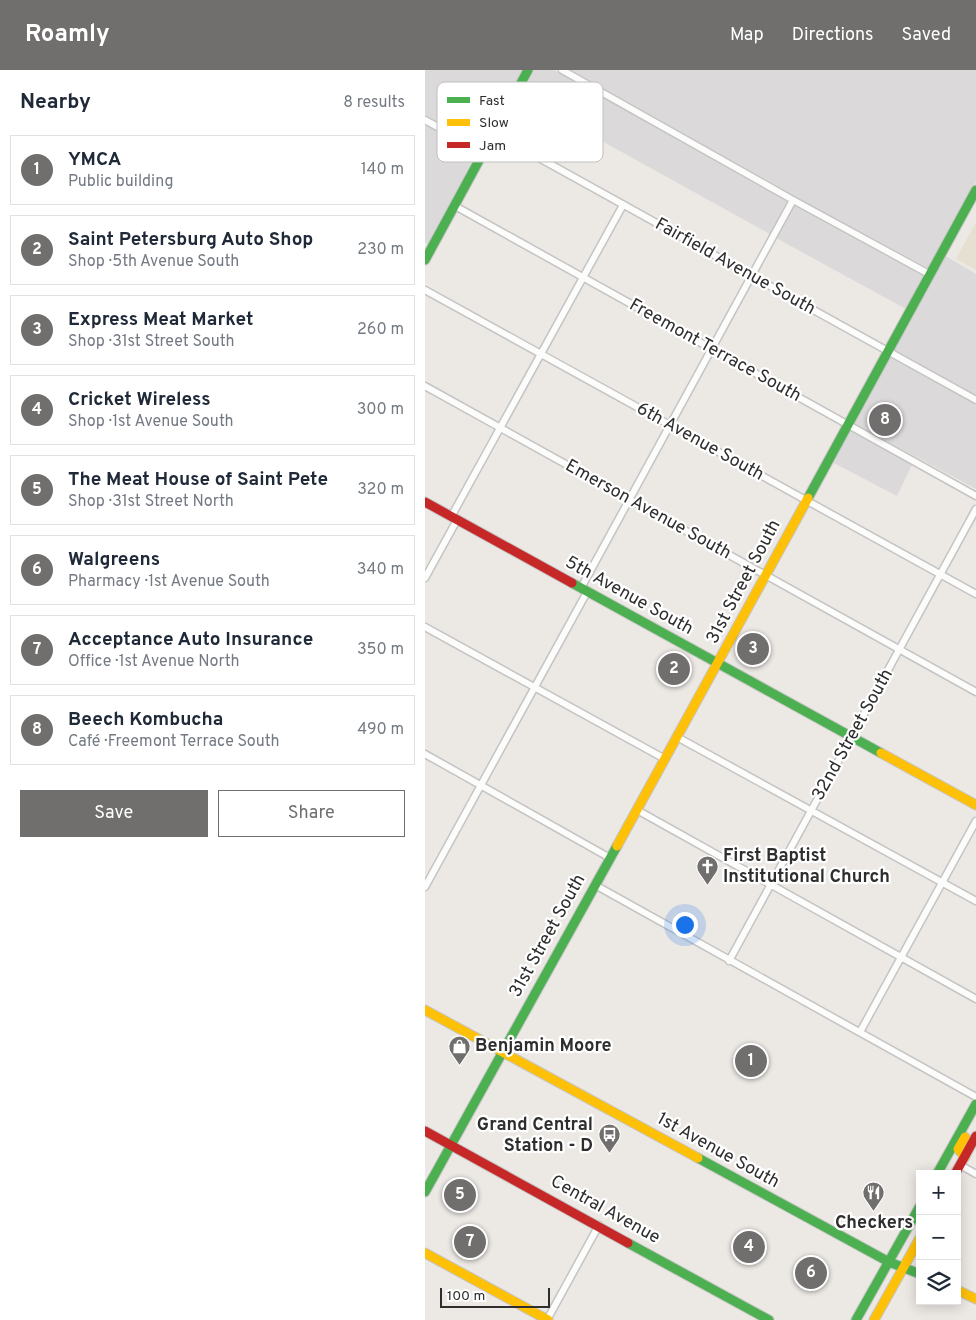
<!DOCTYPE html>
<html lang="en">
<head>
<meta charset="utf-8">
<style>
	body { margin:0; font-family:Overpass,sans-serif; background:#f2f2f3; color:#1f2937 }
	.controls { position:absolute; right:15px; bottom:15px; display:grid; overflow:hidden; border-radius:0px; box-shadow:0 2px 12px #0003 }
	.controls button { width:45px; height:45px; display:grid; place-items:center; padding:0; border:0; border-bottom:1px solid #e0e1e3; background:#fff; color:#1f2937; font:25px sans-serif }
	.scale { position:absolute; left:15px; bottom:12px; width:110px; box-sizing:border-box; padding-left:5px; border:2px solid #2e2e2e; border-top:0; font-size:14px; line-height:18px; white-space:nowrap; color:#2e2e2e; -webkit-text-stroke:4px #fff; paint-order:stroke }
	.you { position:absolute; left:259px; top:854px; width:18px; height:18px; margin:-12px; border:4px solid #fff; border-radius:50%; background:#1a73e8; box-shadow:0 0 0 8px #1a73e833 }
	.badge { display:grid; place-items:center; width:32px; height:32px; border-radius:50%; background:#706f6e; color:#fff; font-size:16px; font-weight:700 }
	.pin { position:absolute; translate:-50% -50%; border:2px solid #fff; box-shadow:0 1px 5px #0006 }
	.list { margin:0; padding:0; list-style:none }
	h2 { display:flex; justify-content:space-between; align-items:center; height:65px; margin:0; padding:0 20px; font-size:21px }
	h2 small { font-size:16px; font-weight:400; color:#747a83 }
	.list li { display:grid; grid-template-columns:32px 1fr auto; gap:15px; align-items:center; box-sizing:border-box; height:70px; margin:0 10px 10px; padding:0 10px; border:1px solid #e0e1e3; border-radius:0px }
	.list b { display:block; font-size:19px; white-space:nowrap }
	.list p { margin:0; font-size:16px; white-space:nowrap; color:#747a83 }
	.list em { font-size:16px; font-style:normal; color:#747a83 }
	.actions { display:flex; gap:10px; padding:15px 20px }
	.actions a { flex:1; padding:11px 0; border:1px solid #706f6e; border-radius:0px; text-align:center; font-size:18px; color:#706f6e }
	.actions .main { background:#706f6e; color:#fff }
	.icon { flex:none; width:28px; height:28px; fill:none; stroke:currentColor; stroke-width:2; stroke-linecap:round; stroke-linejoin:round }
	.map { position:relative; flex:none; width:551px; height:1250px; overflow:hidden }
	header { display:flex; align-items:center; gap:30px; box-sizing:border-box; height:70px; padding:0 25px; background:#706f6e; color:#fff }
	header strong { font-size:24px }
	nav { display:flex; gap:28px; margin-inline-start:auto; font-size:18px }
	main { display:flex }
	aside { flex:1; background:#fff }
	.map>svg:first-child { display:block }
</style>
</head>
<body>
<header>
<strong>Roamly</strong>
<nav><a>Map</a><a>Directions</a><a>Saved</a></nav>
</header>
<main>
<aside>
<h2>Nearby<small>8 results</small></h2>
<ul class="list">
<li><span class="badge">1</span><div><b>YMCA</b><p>Public building</p></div><em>140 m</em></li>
<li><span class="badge">2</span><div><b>Saint Petersburg Auto Shop</b><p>Shop · 5th Avenue South</p></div><em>230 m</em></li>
<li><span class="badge">3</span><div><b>Express Meat Market</b><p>Shop · 31st Street South</p></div><em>260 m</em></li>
<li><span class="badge">4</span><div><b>Cricket Wireless</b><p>Shop · 1st Avenue South</p></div><em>300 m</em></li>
<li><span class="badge">5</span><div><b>The Meat House of Saint Pete</b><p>Shop · 31st Street North</p></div><em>320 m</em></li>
<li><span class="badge">6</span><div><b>Walgreens</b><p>Pharmacy · 1st Avenue South</p></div><em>340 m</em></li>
<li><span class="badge">7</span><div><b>Acceptance Auto Insurance</b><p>Office · 1st Avenue North</p></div><em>350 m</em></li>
<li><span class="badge">8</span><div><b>Beech Kombucha</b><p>Café · Freemont Terrace South</p></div><em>490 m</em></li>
</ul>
<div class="actions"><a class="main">Save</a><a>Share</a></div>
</aside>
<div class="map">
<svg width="551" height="1250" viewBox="0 0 551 1250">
	<rect width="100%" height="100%" fill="#ece8e4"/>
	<path fill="#dcd9db" d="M0,0H98L57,77L0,45Z
		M107,0H129L362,132L345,164L101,29L81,65L74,61Z
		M146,0H551V112L503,198L370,126Z
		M0,55L53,84L4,175L0,172Z
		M369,136L499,206L481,239L351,168Z
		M519,185L551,204V325L468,279Z
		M464,287L551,335V419L428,353Z
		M424,360L487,395L472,426L407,392Z"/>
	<path fill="#e6e0d3" d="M551,152V200L531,189Z"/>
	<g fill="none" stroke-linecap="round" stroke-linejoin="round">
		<defs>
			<path id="street" d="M137,0L368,130L504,204
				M0,50L58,82
				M69,63L551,330
				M30,136L551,426
				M0,220L551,524
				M0,316L551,622
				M26,447L198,135
				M0,508L32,450
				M156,518L368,130
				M0,557L240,689
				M252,667L551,831
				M0,684L185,788
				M212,740L551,929
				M170,815L551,1027
				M0,817L162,522
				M304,891L551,439
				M435,962L551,751
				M535,1095L551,1104
				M122,1250L174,1155"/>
			<path id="fast" d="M0,190L103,0
				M383,428L551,120
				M147,513L456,683
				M273,1088L464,1192L495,1204
				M512,1104L551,1034
				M0,1122L192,776
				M203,1173L344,1250
				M431,1250L495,1136"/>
			<path id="slow" d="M456,683L551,735
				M192,776L383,428
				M0,940L273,1088
				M540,1067L533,1079L540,1087
				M0,1183L123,1250
				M532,1220L551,1229
				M449,1250L495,1168"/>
			<path id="jam" d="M0,432L147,513
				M0,1061L203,1173
				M530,1104L551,1066"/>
		</defs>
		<use href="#street" stroke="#c5c4c5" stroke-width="9"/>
		<use href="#fast" stroke="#c5c4c5" stroke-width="11"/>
		<use href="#slow" stroke="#c5c4c5" stroke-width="11"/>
		<use href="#jam" stroke="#c5c4c5" stroke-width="11"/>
		<use href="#street" stroke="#fcfcfb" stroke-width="6"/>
		<use href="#fast" stroke="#4caf50" stroke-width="9"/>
		<use href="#slow" stroke="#ffc107" stroke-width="9"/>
		<use href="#jam" stroke="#c62828" stroke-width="9"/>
	</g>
	<defs>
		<symbol id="church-pin" viewBox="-11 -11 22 30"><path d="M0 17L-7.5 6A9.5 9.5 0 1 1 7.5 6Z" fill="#706f6e" stroke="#fff"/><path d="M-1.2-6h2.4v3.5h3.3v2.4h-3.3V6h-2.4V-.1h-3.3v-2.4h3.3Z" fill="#fff"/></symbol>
		<symbol id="shop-pin" viewBox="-11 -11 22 30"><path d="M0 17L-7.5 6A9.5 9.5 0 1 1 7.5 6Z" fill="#706f6e" stroke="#fff"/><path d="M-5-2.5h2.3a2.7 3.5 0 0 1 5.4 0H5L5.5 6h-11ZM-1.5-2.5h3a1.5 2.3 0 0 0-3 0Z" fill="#fff"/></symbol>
		<symbol id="bus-pin" viewBox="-11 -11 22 30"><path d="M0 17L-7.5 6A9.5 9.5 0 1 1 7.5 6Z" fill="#706f6e" stroke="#fff"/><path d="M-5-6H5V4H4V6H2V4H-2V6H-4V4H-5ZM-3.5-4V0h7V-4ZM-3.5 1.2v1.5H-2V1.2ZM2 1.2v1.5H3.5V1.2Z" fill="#fff"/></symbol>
		<symbol id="restaurant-pin" viewBox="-11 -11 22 30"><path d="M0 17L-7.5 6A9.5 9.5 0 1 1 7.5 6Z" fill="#706f6e" stroke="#fff"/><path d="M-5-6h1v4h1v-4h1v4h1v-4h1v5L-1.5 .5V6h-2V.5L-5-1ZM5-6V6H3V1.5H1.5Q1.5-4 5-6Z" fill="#fff"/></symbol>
	</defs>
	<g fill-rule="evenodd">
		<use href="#church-pin" x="270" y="784" width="25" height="34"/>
		<use href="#shop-pin" x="22" y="964" width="25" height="34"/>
		<use href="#bus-pin" x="172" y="1052" width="25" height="34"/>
		<use href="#restaurant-pin" x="436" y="1110" width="25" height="34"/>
	</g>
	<g text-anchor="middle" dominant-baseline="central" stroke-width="4.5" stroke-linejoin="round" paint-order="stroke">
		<g font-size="18" fill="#2e2e2e" stroke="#fff">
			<text transform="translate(310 197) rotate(29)">Fairfield Avenue South</text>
			<text transform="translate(290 281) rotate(29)">Freemont Terrace South</text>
			<text transform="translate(275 372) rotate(29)">6th Avenue South</text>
			<text transform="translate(223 440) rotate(29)">Emerson Avenue South</text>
			<text transform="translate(319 512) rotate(-62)">31st Street South</text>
			<text transform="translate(204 526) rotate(29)">5th Avenue South</text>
			<text transform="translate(428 665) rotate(-61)">32nd Street South</text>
			<text transform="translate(123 866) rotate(-61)">31st Street South</text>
			<text transform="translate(293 1081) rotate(29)">1st Avenue South</text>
			<text transform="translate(180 1140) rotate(29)">Central Avenue</text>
		</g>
		<g font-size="18" font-weight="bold" fill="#2e2e2e" stroke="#fff" text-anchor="start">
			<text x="298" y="786">First Baptist<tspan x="298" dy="21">Institutional Church</tspan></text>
			<text x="50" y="976">Benjamin Moore</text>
			<text x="168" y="1055" text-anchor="end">Grand Central<tspan x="168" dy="21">Station - D</tspan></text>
			<text x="449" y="1153" text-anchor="middle">Checkers</text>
		</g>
	</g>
	<rect x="12" y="12" width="166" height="80" rx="8" fill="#fff" stroke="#c0c0c0" stroke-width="1"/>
	<rect x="22" y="27" width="23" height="6" fill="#4caf50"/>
	<rect x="22" y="49" width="23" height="7" fill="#ffc107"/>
	<rect x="22" y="72" width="23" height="6" fill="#c62828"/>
	<g font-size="14" fill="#2e2e2e">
		<text x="54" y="35">Fast</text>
		<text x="54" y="57">Slow</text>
		<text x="54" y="80">Jam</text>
	</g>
</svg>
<div class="controls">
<button>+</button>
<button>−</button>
<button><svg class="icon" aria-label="layers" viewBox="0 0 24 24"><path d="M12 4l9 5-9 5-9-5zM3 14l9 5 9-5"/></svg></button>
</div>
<div class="scale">100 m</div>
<div class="you"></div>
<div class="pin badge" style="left:326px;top:991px">1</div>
<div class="pin badge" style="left:249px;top:599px">2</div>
<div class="pin badge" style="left:328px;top:579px">3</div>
<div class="pin badge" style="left:324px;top:1177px">4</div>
<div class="pin badge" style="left:35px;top:1125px">5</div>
<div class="pin badge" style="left:386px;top:1203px">6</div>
<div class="pin badge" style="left:45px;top:1172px">7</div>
<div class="pin badge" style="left:460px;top:350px">8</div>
</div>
</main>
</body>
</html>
